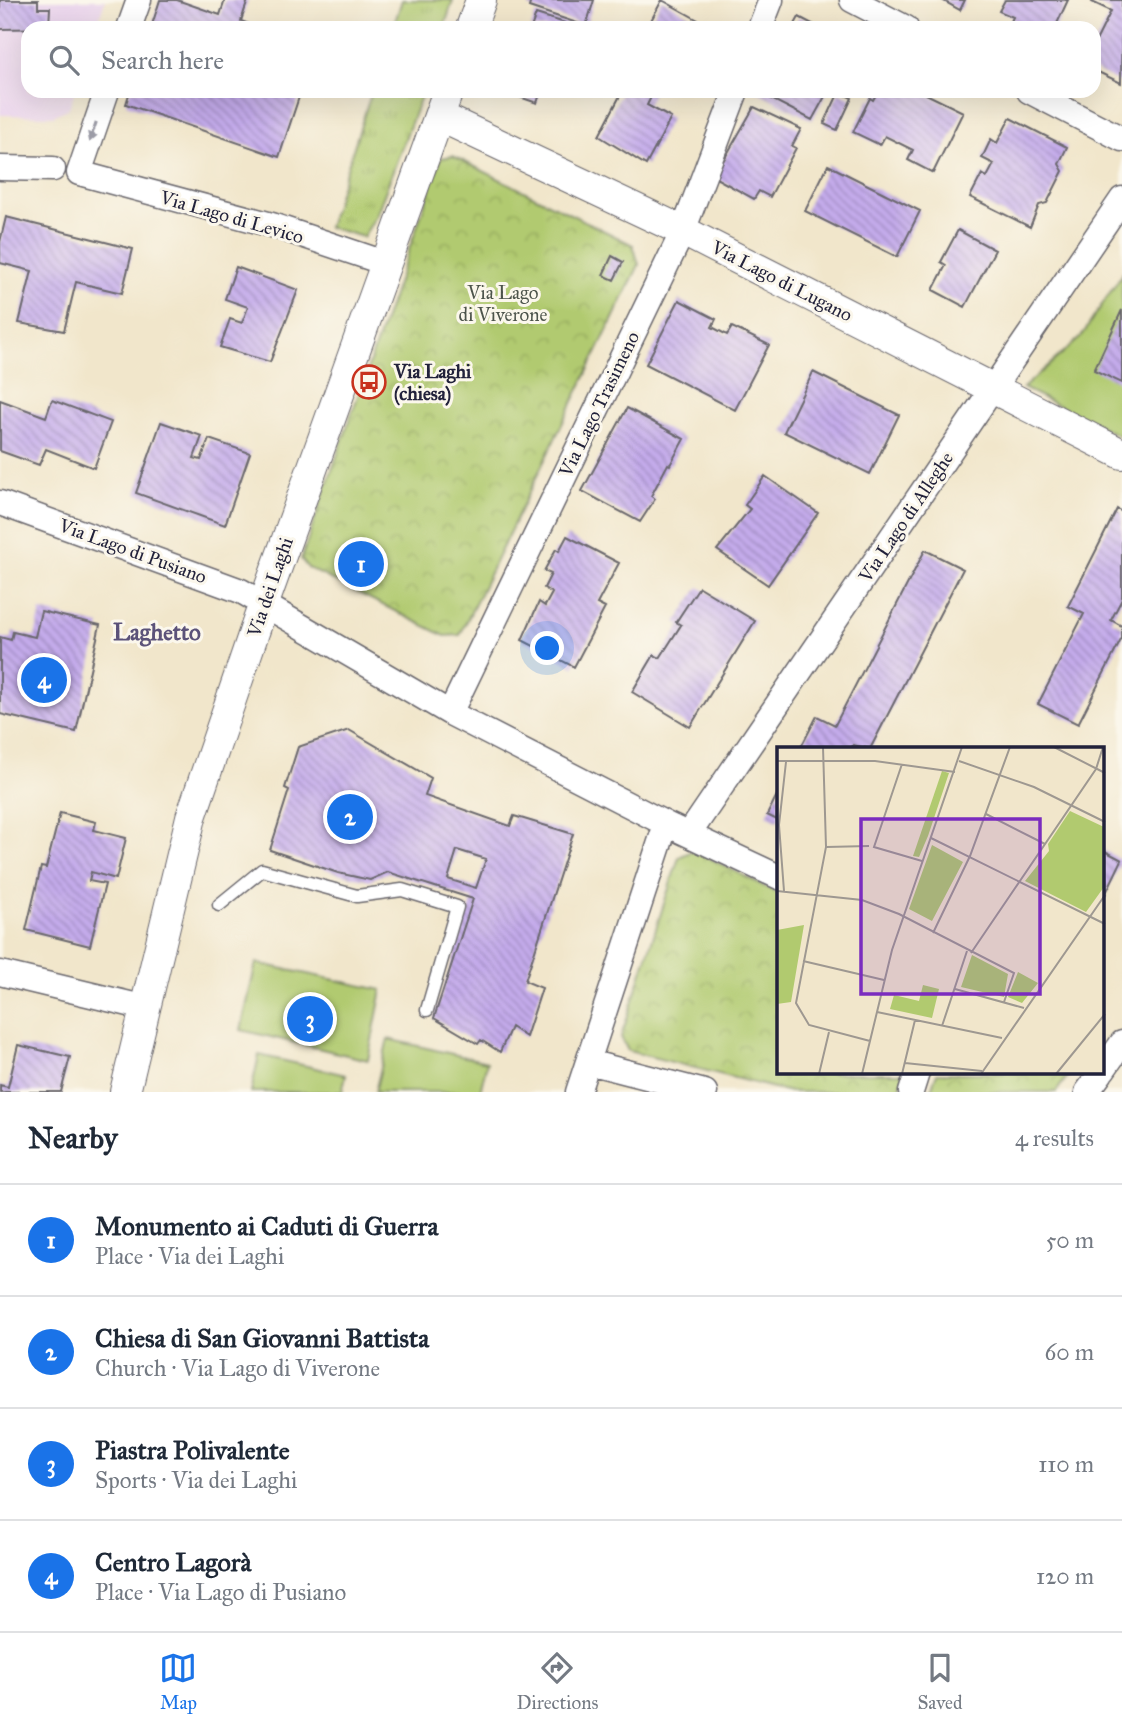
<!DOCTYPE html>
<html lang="en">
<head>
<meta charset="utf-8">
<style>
	body { margin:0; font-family:"IM FELL Great Primer",serif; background:#f6f6f7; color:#1f2937 }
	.you { position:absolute; left:548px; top:649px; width:24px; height:24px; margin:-18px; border:5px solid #fff; border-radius:50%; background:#1a73e8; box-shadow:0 0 0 10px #1a73e833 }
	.badge { display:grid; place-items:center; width:46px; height:46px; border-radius:50%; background:#1a73e8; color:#fff; font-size:23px; font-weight:700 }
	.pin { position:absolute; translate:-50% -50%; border:4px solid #fff; box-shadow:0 2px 7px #0006 }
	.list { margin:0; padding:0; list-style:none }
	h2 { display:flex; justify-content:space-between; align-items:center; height:91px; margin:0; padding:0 28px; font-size:30px }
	h2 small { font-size:23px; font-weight:400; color:#747a83 }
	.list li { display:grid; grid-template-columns:46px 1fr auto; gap:21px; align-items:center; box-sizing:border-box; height:112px; padding:0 28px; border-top:2px solid #e0e1e3 }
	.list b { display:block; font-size:26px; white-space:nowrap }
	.list p { margin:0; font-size:23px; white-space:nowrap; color:#747a83 }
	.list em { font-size:23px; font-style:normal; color:#747a83 }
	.icon { flex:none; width:38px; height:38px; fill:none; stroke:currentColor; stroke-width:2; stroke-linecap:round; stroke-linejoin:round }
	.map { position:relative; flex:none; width:1122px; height:1092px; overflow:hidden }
	.search { position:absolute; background:#fff; box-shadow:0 7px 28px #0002; left:21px; right:21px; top:21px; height:77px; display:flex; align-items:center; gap:18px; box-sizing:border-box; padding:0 24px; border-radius:21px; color:#747a83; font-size:26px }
	.sheet { height:539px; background:#fff }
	nav { display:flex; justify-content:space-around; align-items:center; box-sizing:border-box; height:98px; border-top:2px solid #e0e1e3; background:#fff; font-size:19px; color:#747a83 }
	nav a { display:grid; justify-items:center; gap:4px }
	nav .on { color:#1a73e8 }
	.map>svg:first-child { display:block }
</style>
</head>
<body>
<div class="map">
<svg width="1122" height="1092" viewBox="0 0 1122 1092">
	<defs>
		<pattern id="grass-tufts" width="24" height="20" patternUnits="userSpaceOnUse" patternTransform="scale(1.75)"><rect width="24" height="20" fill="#b1ca6f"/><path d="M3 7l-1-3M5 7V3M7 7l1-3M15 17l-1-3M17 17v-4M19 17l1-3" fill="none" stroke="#98ad61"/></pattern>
		<pattern id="park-crowns" width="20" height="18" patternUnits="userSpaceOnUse" patternTransform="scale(1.75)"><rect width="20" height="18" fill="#b1ca6f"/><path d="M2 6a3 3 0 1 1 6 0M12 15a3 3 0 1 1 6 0" fill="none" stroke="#98ad61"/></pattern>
		<pattern id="building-back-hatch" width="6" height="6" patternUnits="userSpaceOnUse" patternTransform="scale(1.75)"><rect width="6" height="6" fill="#c4abeb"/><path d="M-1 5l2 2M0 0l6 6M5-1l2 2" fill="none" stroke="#9f8bc0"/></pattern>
	</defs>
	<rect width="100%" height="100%" fill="#fbf7ec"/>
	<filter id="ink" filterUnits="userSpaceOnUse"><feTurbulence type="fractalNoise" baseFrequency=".0143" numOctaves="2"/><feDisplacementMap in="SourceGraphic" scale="14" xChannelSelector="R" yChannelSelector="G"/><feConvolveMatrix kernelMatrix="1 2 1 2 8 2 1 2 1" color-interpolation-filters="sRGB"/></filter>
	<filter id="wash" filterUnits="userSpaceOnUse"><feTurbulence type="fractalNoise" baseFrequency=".00686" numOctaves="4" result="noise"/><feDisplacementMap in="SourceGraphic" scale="28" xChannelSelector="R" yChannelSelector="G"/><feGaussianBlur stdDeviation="1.57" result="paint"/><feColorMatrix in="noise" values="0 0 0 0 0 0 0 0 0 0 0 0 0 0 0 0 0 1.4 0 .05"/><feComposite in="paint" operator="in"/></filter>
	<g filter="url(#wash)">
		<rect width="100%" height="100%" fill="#f1e6cb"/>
		<path fill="#e9d2ed" d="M0,0H105L96,28H28V91H75L69,108L53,116L0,115Z"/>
		<path fill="url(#grass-tufts)" stroke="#6a7655" stroke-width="2" d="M402,0H453L444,28H393Z
			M372,91H423L376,216L363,237L328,227Z"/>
		<path fill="url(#park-crowns)" stroke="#6a7655" stroke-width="2" d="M453,156L633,245L639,265L460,635L445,636L308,568L301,559L441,158Z
			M694,850L779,894V1073H905L899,1092H790L628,1051L621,1037L679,857Z
			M937,1073H1070L1056,1092H930Z"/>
		<path fill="#b1ca6f" stroke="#6a7655" stroke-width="2" d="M1122,274V437L1023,388L1081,337Z
			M256,963L382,990L368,1060L241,1030Z
			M388,1039L487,1062L480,1092H375Z
			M259,1055L346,1075L342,1092H251Z"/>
		<g id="blocks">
			<path fill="url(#building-back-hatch)" fill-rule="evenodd" d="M0,0H38V8H50L49,26L57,28L0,29Z
				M160,0H177L220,15L225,0H248L241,21L259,28H151Z
				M531,0H594L586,26L529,7Z
				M662,0L707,25L706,28H647Z
				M942,0H965L960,10Z
				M1005,0H1068L1055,28H1008L1013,17L999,11Z
				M1093,0H1122L1121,83L1094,70V45L1111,11L1092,2Z
				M536,14L578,27V28H531Z
				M799,17L820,28H793Z
				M130,91H301L279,157L126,104Z
				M502,91H541L537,103Z
				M626,91H654L647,105L671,118L646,165L599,136L622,92L625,94Z
				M756,91H828L812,120Z
				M878,91H920L963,112L933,173L908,160L913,150L885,136L880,145L853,132L870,98L873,100Z
				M839,92L852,98L837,130L824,124Z
				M754,107L801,129L792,146L796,148L770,197L759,191L754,199L714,177Z
				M1010,118L1067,147L1059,164L1063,171L1047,203L1039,205L1030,227L970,197L982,174L987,177L994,164L982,158L991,139L997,143Z
				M828,165L920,211L897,257L805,211Z
				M6,217L133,249L122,293L76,282L64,331L19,323L32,271L0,263V242Z
				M958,230L995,250L965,307L933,290L946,265L941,262Z
				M612,256L623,262L614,280L603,275Z
				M236,267L298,290L270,362L220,347L230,319L242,323L248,307L225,299Z
				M679,300L716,319L712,327L727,335L732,327L769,345L735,410L646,364Z
				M1122,310V383L1094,370Z
				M813,372L899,415L870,474L784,432Z
				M0,400L46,417L52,400L111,422L94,468L46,449L39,465L0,451Z
				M627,408L684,439L670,465L668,464L651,496L655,499L640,522L582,491Z
				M161,422L202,436L194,458L201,460L209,439L250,453L225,525L136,493Z
				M765,476L818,513L768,585L717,550L750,509L745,505Z
				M1117,509L1122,512V599L1111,620L1122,626V638L1078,724L1038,704L1084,614L1068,606Z
				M567,536L619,563L597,604L605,608L574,667L522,640L539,602L545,606L552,593L544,588L551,574L544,571L556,549L559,551Z
				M925,550L963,569L870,749L853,745L851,749H800L817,716L835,725Z
				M699,587L755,621L690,727L632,692L654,655L660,658L681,625L676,622Z
				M41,611L100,625L76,732L0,714V637L11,640L13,632L35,637Z
				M349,730L431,778L425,796L510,826L514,816L573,834L525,981L542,988L526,1037L511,1027L500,1052L481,1040L478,1044L434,1018L473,899L388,872L370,880L338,873L270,850L289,790L285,788L298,747ZM457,850L486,859L476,888L448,879Z
				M779,791V821L767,815Z
				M60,813L96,822L94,830L126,838L116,879L91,872L89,881L105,884L90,946L26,930L41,867L46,868Z
				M1103,850L1122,860L1103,899Z
				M18,1045L70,1057L61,1092H0V1085L8,1087Z"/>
		</g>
	</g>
	<g filter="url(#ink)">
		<use href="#blocks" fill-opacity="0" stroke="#6a676d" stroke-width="2"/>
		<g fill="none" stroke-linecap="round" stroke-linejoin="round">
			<defs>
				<path id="service" d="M219,905L262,870L357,896L402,890L457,907L427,1010"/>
				<path id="minor" d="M852,0L906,28
					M129,28L139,0
					M760,28L771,0
					M107,91L79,173L272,225L385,263
					M1029,91L1122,139
					M0,168L53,169
					M0,503L241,591L450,713L666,824L779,877
					M450,713L683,231L736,91
					M689,834L1122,199
					M0,973L146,1008
					M588,1062L705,1092
					M1103,1070L1122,1043
					M578,1092L666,824
					M911,1092L917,1073
					M1087,1092L1101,1073"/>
				<path id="tertiary" d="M471,28L481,0
					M439,116L683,231L1122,454
					M125,1092L191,817L264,603L448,91"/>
			</defs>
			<use href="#service" stroke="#6a676d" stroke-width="15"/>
			<use href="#minor" stroke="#6a676d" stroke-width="27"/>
			<use href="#tertiary" stroke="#6a676d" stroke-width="32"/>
			<use href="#service" stroke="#fff" stroke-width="12"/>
			<use href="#minor" stroke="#fff" stroke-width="24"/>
			<use href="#tertiary" stroke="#fff" stroke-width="30"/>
		</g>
		<defs><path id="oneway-solid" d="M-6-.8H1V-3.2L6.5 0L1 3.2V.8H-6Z" transform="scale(1.75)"/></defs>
		<use fill="#9c9ca7" href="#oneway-solid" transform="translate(93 132) rotate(109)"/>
	</g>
	<defs>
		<symbol id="bus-ring" viewBox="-11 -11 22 22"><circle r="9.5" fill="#fbf7ec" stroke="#c8321e" stroke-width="1.5"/><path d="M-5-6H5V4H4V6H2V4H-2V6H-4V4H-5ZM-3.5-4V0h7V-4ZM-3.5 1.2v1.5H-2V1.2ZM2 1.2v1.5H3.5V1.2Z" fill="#c8321e"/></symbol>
	</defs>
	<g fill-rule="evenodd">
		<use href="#bus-ring" x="350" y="363" width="38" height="38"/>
	</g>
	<g text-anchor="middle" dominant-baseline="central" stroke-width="6" stroke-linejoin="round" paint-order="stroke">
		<g font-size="19" fill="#22223b" stroke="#fbf7ec">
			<text transform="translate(232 217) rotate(16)">Via Lago di Levico</text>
			<text transform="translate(782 281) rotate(27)">Via Lago di Lugano</text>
			<text transform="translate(599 404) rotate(-64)">Via Lago Trasimeno</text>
			<text transform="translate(906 517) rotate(-56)">Via Lago di Alleghe</text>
			<text transform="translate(133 551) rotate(20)">Via Lago di Pusiano</text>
			<text transform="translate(270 587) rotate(-71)">Via dei Laghi</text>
		</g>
		<g font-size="19" fill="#4d544b" stroke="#fbf7ec">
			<text x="503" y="292">Via Lago<tspan x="503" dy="22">di Viverone</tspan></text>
		</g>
		<g font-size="19" font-weight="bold" fill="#22223b" stroke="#fbf7ec" text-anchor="start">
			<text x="394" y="371">Via Laghi<tspan x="394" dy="22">(chiesa)</tspan></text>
		</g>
		<g font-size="23" font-weight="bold" fill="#5b5279" stroke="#fbf7ec">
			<text x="157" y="632">Laghetto</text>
		</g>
	</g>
	<g transform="translate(777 747)">
		<rect width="327" height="327" fill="#f1e6cb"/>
		<path d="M165,24L172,26L151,89L142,110L136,109Z" fill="#b1ca6f"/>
		<path d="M155,98L186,115L155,174L132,162ZM27,178L14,255L0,257V183ZM195,208L231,227L227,250L184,240ZM241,225L261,236L245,256L231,250Z" fill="#b1ca6f"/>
		<path d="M293,64L327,80V140L309,165L248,134L272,104L271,97ZM146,238L162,242L155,271L113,262L117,248L142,254Z" fill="#b1ca6f"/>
		<path fill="none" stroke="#9e9891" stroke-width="2" d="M46,0L49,100L19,256L32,278L93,294M277,0L328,26M0,14H98L178,25M182,14L257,40L328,75M125,17L97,100L145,114M209,67L268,97M154,91L328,177M49,100L92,99M0,144L85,153L122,167L237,226L227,255M7,144L2,78L9,15M156,186L193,109L233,0M194,206L319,22L326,0M26,214L107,233M178,242L247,261M100,265L225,291M165,279L190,204M128,316L205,324M42,327L52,285M85,327L115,203L185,0M125,327L138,273M204,327L328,148M279,327L328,267"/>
		<path fill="#7b2cbf" fill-opacity="0.15" stroke="#7b2cbf" stroke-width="3.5" d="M84,72H263V247H84Z"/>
		<rect width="327" height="327" fill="none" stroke="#22223b" stroke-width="3.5"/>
	</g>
</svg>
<div class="you"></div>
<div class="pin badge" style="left:361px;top:564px">1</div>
<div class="pin badge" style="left:350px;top:817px">2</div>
<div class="pin badge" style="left:310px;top:1019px">3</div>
<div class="pin badge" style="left:44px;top:680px">4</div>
<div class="search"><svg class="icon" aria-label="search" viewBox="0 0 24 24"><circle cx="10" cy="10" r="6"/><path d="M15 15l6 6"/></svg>Search here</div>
</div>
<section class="sheet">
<h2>Nearby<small>4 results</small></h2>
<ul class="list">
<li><span class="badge">1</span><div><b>Monumento ai Caduti di Guerra</b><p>Place · Via dei Laghi</p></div><em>50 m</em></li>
<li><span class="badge">2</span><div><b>Chiesa di San Giovanni Battista</b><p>Church · Via Lago di Viverone</p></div><em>60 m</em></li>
<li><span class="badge">3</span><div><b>Piastra Polivalente</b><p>Sports · Via dei Laghi</p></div><em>110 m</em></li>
<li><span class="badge">4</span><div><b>Centro Lagorà</b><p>Place · Via Lago di Pusiano</p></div><em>120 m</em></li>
</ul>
</section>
<nav>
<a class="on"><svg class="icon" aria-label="map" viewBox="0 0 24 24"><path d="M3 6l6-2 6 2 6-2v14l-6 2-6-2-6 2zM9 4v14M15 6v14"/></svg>Map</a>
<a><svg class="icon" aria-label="directions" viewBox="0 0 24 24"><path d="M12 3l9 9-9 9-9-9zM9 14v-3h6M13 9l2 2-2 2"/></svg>Directions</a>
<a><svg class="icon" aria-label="saved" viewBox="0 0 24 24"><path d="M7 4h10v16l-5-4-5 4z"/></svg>Saved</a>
</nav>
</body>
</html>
